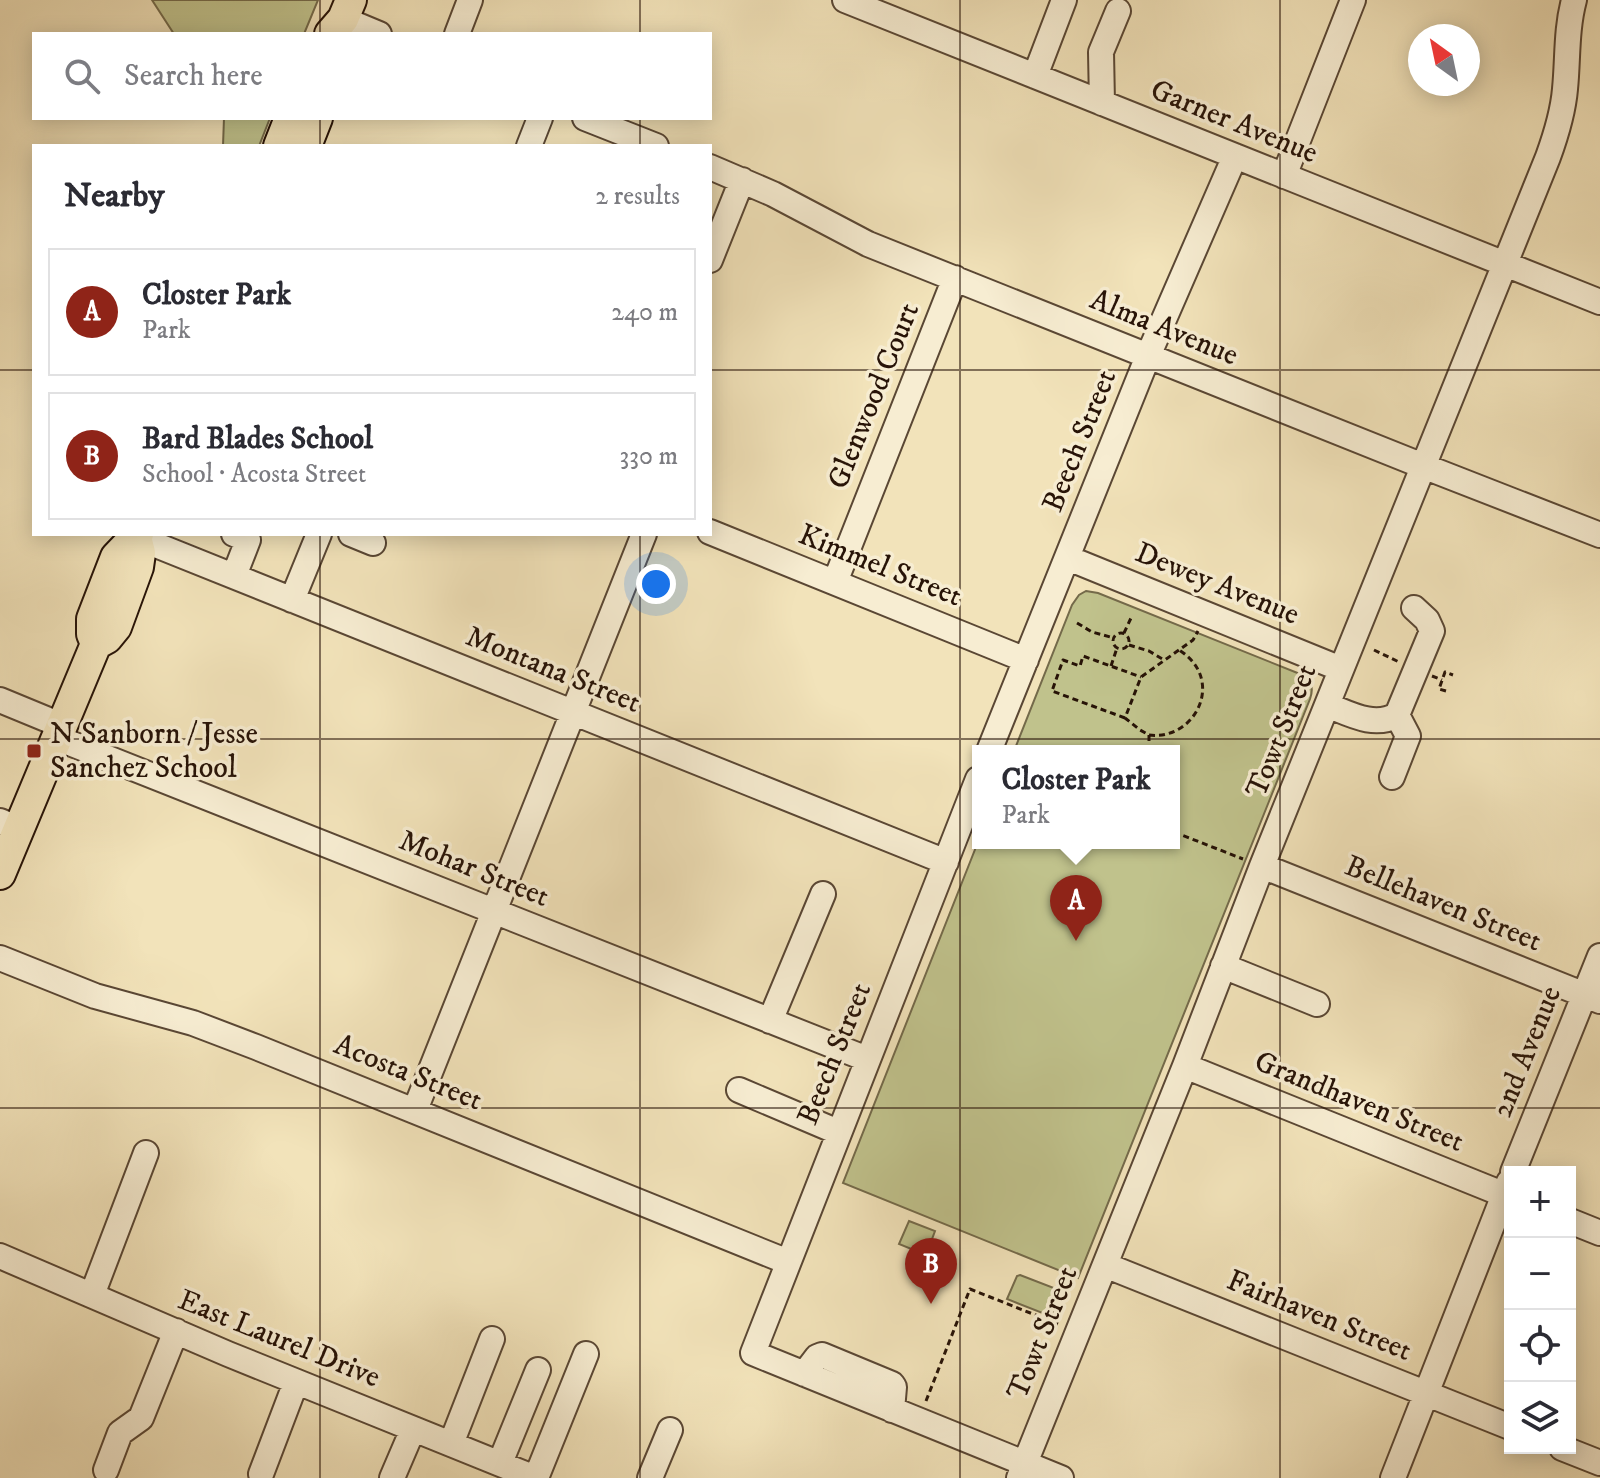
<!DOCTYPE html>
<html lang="en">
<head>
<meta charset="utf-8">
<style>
	body { margin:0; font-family:"IM FELL DW Pica",serif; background:#f7f7f7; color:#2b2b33 }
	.controls { position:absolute; right:24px; bottom:24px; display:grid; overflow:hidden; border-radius:0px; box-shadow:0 4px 20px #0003 }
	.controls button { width:72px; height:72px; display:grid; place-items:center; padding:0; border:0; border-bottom:2px solid #e1e1e2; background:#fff; color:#2b2b33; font:40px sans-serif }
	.compass { position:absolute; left:1408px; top:24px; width:72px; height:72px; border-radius:50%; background:#fff; box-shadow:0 4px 20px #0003; rotate:327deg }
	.you { position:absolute; left:656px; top:584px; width:28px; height:28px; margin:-20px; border:6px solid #fff; border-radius:50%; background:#1a73e8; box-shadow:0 0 0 12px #1a73e833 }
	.badge { display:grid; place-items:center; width:52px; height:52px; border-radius:50%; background:#8f2418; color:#fff; font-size:26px; font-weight:700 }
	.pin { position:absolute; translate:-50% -66px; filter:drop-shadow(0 2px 4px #0008) }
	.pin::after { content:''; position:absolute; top:42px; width:28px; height:24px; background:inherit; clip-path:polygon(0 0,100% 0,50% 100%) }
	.popup { position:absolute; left:972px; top:745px; width:208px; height:104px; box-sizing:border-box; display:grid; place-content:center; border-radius:0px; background:#fff; filter:drop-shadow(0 2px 6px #0005); font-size:26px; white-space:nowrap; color:#7c7c81 }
	.popup b { font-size:30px; color:#2b2b33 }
	.popup::after { content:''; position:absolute; left:50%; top:100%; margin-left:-16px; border:16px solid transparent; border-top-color:#fff }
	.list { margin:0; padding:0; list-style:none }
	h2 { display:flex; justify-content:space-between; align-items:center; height:104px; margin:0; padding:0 32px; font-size:34px }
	h2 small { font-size:26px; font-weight:400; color:#7c7c81 }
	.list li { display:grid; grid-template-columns:52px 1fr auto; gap:24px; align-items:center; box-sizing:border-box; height:128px; margin:0 16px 16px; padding:0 16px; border:2px solid #e1e1e2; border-radius:0px }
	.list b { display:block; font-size:30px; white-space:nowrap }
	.list p { margin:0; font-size:26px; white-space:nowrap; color:#7c7c81 }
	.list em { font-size:26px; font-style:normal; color:#7c7c81 }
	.icon { flex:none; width:44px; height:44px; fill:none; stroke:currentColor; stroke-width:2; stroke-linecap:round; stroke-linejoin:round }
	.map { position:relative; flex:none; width:1600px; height:1478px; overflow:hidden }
	.search { position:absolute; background:#fff; box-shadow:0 4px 20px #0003; left:32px; top:32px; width:680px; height:88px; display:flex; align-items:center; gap:20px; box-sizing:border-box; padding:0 28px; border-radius:0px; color:#7c7c81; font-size:30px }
	.panel { position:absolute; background:#fff; box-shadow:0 4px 20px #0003; left:32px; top:144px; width:680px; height:392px; border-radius:0px }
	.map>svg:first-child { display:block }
</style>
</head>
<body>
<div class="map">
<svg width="1600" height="1478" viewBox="0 0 1600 1478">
	<rect width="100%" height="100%" fill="#f2e3ba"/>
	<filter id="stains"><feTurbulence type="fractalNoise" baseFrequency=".0025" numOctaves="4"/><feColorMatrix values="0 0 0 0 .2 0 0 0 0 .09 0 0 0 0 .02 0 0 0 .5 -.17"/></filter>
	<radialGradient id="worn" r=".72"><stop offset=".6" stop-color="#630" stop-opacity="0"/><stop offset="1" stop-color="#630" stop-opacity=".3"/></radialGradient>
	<path fill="#c0c28c" stroke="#746a4a" stroke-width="2" d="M152,0H318L304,34H174Z
		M224,118H270L259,146H223Z
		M1086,591L1098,593L1300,674C1311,679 1314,688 1310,699L1078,1278L843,1183L978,842L1174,843V751H1014L1072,605L1079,595Z
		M909,1221L935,1231L926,1255L899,1244Z
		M1020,1275L1059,1290L1060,1292L1053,1314L1050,1316L1007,1299L1017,1276Z"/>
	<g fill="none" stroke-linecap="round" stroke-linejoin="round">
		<defs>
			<path id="minor" d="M845,0L1600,302
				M343,19L379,34
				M457,34L470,0
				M1035,76L1064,0
				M1102,103L1101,52L1118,11
				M585,118L656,146
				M529,146L540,118
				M710,167L773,194L868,244L1423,466L1600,535
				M1284,176L1353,0
				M710,260L742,180
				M710,532L1026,660
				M351,534L373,543
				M136,537L946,862
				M1068,558L1341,669
				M234,576L248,540L234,534
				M835,582L955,278
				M292,600L319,534
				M0,700L63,726
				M1327,705C1350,714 1374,728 1397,715L1432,631L1427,620L1414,608
				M57,738L867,1059
				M989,751L1148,356L1235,156
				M1392,777L1408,736L1397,715
				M978,779L753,1353L1061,1478
				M0,821L19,829
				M1262,866L1600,1001
				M0,958L95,996L193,1023L256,1047L788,1262
				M1223,966L1317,1004
				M770,1021L823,894
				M1185,1066L1510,1197
				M739,1090L838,1132
				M415,1110L644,534
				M1513,1172L1600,956
				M1570,1221L1600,1233
				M0,1256L228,1354L535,1478
				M1105,1265L1510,1427
				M92,1295L146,1153
				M804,1374L817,1357L822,1355L892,1384L894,1387L892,1410
				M451,1444L492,1339
				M1562,1448L1600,1463
				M500,1463L538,1370
				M106,1470L120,1433L141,1418L176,1331
				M261,1474L296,1382
				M392,1478L413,1429
				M536,1478L586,1354
				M650,1478L670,1430
				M1019,1478L1185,1066L1262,866L1548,157C1556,135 1563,113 1565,89C1568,59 1566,30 1574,0
				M1393,1478L1509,1182"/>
			<path id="major" d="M330,34L343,19L351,0
				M279,146L290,118
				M306,146L317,118
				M96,644L92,634V619L116,557L138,534
				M0,874L96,644L107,638L116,627L138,567L140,553L136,537"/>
		</defs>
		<use href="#minor" stroke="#5a4734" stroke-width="28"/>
		<use href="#major" stroke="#271307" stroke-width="34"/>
		<path stroke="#271307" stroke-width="3" stroke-dasharray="6 4" stroke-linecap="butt" d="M1077,623L1092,632L1114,638
			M1113 641a8 8 0 1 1 16 0a8 8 0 1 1-16 0Z
			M1124,633L1131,618
			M1129,645L1149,651L1164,660
			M1374,650L1399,662
			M1111,666L1117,648
			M1432,676L1442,680
			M1446,691L1439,689L1445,672L1453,675
			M1125,718L1052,691L1063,660L1080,666L1083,656L1141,677
			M1149,735C1196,741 1226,679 1179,650
			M1149,751V735L1140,730L1125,718L1141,677L1193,640L1198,631
			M1174,832L1243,859
			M1110,843C1122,850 1134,848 1146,843
			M926,1401L970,1289L1058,1324"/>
		<use href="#minor" stroke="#f7edd2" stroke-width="24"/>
		<use href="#major" stroke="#f2e3ba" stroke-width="30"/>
	</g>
	<path fill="none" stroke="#271307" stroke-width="2" stroke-opacity="0.55" d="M320,0V34M640,0V34M960,0V1478M1280,0V1478M320,118V146M640,118V146M0,370H34M710,370H1600M320,534V1478M640,534V1478M0,739H1600M0,1108H1600"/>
	<rect fill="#8f2418" stroke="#f7edd2" stroke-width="3" x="26" y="743" width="16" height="16" rx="4"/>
	<g text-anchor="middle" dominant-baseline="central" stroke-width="7" stroke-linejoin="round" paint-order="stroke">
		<g font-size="30" fill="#271307" stroke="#f7edd2">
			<text transform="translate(1234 122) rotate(22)">Garner Avenue</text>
			<text transform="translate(1164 328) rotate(22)">Alma Avenue</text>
			<text transform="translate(874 396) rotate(-68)">Glenwood Court</text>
			<text transform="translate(1080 441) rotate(-68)">Beech Street</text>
			<text transform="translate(880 566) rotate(22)">Kimmel Street</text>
			<text transform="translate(1217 584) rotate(22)">Dewey Avenue</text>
			<text transform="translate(553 670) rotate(22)">Montana Street</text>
			<text transform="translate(1282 731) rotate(-68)">Towt Street</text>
			<text transform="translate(474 869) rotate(22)">Mohar Street</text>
			<text transform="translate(1443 904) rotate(22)">Bellehaven Street</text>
			<text transform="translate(1527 1052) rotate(-68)">2nd Avenue</text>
			<text transform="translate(835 1054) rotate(-68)">Beech Street</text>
			<text transform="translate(408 1073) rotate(22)">Acosta Street</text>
			<text transform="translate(1359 1102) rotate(22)">Grandhaven Street</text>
			<text transform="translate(1319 1316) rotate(22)">Fairhaven Street</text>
			<text transform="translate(1043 1333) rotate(-68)">Towt Street</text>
			<text transform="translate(279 1339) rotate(22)">East Laurel Drive</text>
		</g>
		<g font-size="30" fill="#271307" stroke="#f7edd2" text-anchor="start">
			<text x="50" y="734">N Sanborn / Jesse<tspan x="50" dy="34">Sanchez School</tspan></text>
		</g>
	</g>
	<rect width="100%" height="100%" filter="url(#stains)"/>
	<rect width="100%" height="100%" fill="url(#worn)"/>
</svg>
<div class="controls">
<button>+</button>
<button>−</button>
<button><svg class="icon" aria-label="locate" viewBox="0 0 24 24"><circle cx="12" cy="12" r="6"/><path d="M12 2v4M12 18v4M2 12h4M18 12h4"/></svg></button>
<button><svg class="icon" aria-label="layers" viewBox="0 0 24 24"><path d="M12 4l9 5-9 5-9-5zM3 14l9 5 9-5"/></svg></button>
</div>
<svg class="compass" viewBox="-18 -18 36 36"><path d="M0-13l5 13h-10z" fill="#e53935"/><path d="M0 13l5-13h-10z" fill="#7c7c81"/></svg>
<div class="you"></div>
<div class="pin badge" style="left:1076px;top:941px">A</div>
<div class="popup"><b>Closter Park</b>Park</div>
<div class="pin badge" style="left:931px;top:1304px">B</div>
<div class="search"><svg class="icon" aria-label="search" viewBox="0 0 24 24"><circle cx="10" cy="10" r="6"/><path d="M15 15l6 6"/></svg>Search here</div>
<section class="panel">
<h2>Nearby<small>2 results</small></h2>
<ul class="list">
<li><span class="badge">A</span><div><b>Closter Park</b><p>Park</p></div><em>240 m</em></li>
<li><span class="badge">B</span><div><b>Bard Blades School</b><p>School · Acosta Street</p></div><em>330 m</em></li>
</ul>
</section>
</div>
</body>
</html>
